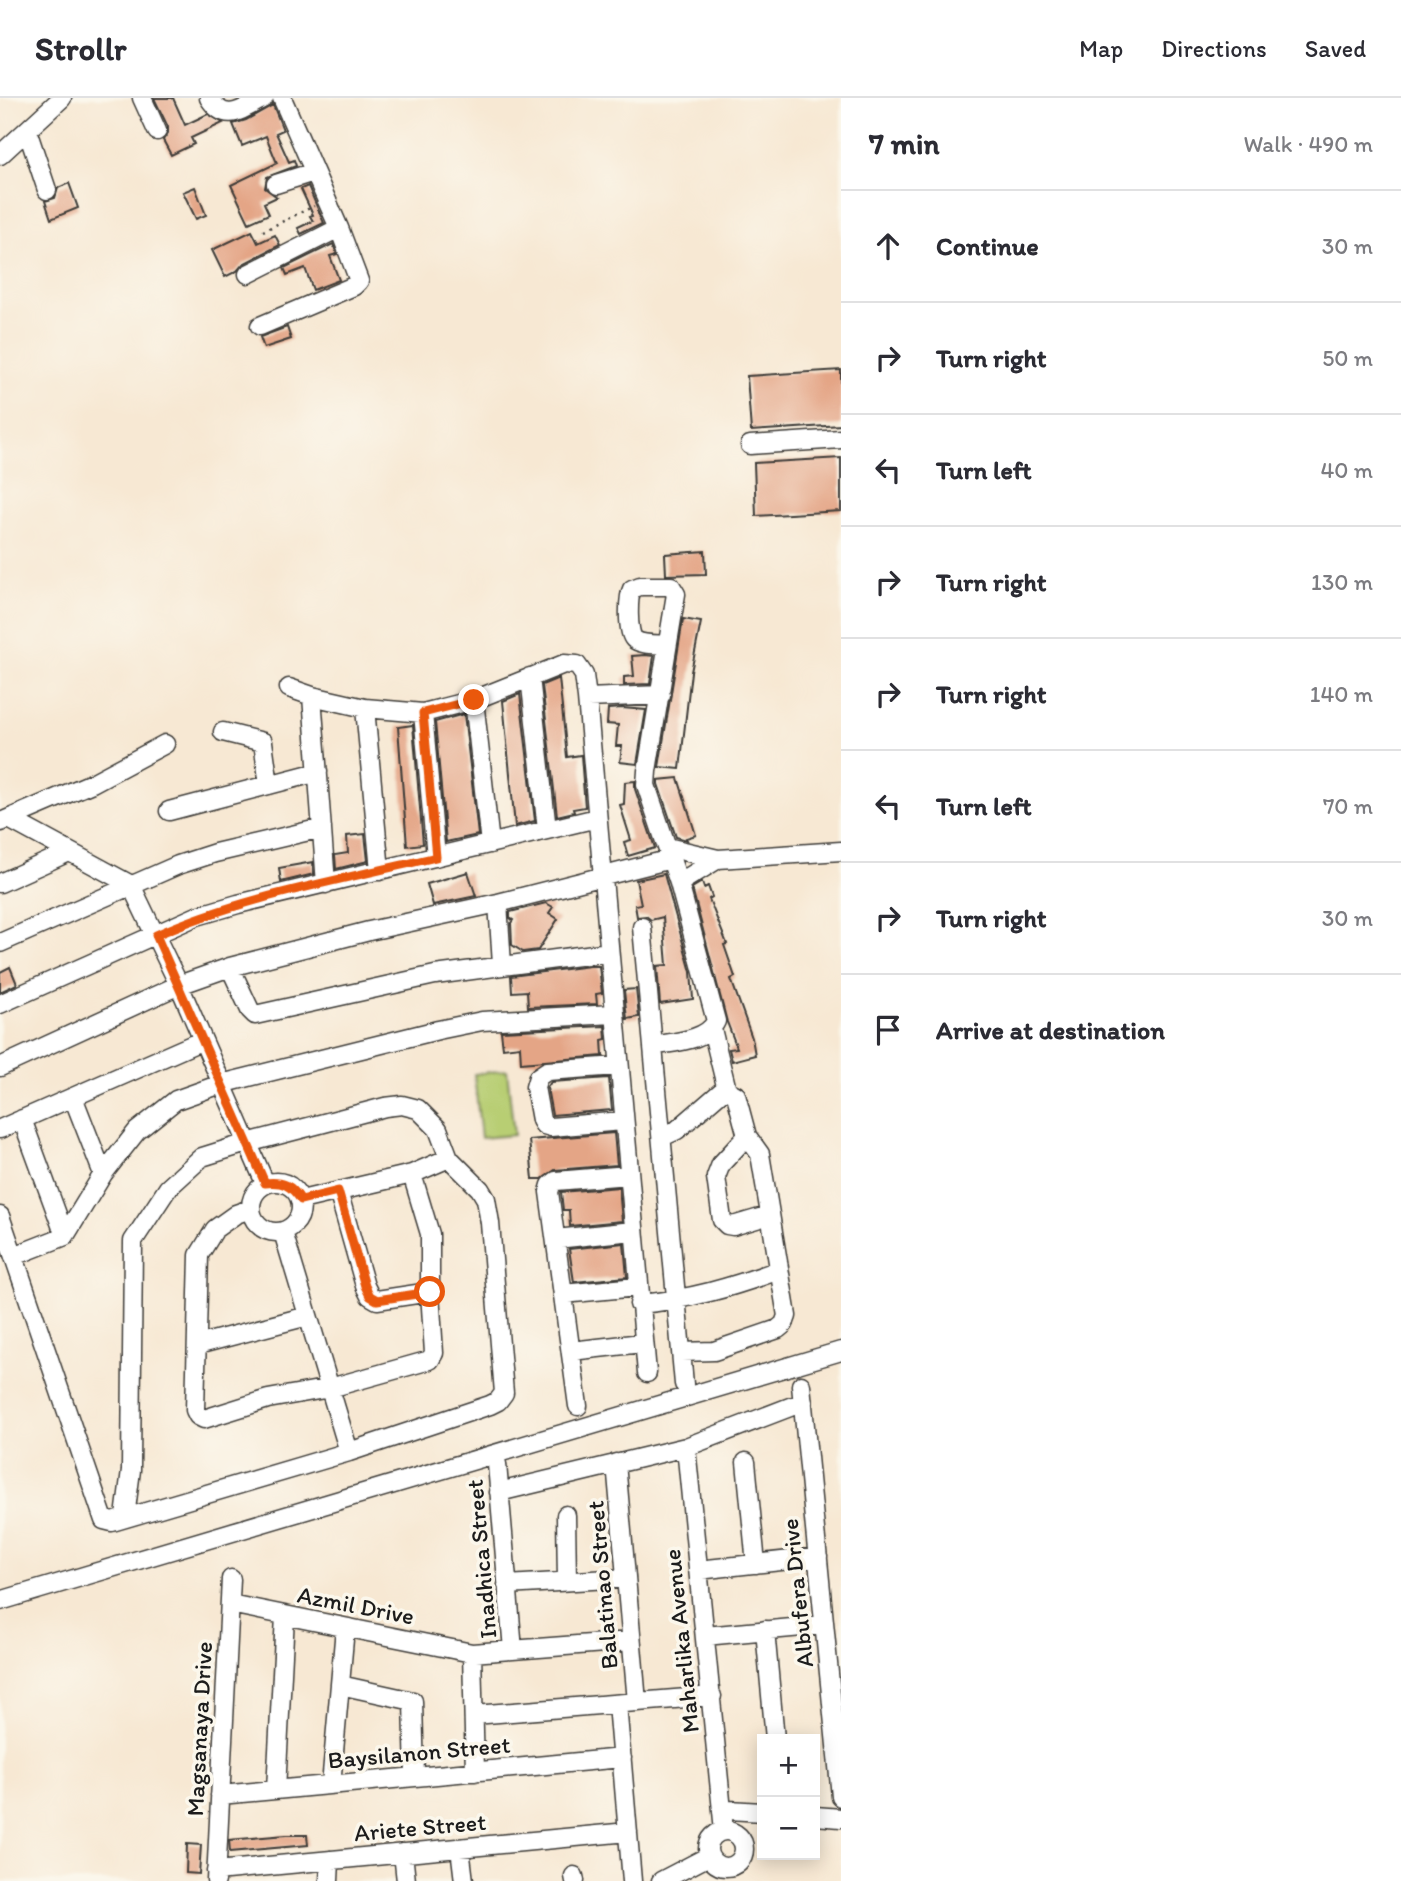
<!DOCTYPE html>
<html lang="en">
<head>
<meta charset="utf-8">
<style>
	body { margin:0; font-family:Itim,sans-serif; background:#f7f7f7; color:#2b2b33 }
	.controls { position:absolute; right:21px; bottom:21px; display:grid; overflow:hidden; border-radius:0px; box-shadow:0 4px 18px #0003 }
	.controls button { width:63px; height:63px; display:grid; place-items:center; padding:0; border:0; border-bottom:2px solid #e1e1e2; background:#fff; color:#2b2b33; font:35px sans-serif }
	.stop { position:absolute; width:21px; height:21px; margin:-16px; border:5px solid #ea580c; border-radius:50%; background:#fff }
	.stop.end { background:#ea580c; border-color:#fff; box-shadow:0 2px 7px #0008 }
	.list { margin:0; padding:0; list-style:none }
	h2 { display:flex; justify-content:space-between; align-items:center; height:91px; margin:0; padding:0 28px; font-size:30px }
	h2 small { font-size:23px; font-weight:400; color:#7c7c81 }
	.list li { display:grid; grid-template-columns:46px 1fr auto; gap:21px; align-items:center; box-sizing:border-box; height:112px; padding:0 28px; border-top:2px solid #e1e1e2 }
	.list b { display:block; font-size:26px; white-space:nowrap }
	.list em { font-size:23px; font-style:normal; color:#7c7c81 }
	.icon { flex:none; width:38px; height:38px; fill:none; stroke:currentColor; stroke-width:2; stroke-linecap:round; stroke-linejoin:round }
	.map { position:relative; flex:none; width:841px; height:1783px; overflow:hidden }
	header { display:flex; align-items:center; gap:42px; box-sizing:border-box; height:98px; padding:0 35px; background:#fff; border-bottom:2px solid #e1e1e2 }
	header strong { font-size:33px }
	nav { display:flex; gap:38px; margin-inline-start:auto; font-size:24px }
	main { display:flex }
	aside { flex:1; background:#fff }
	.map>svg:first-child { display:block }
</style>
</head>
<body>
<header>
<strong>Strollr</strong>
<nav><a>Map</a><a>Directions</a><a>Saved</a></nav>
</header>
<main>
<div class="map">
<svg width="841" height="1783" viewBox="0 0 841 1783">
	<rect width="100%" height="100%" fill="#fbf7ec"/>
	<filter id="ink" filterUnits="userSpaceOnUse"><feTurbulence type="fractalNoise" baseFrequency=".0143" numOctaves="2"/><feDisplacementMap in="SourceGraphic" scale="14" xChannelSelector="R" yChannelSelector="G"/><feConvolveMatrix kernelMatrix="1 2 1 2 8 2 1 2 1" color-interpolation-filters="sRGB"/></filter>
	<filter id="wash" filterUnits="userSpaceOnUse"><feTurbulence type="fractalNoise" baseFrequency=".00686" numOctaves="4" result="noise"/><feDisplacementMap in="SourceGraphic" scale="28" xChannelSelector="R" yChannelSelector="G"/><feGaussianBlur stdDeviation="1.57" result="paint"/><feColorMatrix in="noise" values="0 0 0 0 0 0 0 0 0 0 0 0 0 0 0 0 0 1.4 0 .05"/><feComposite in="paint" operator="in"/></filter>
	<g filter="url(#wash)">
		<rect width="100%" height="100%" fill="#f7e8d3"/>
		<path fill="#b8ce73" stroke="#6a7548" stroke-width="2" d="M507,972L514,1037L481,1040L474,976Z"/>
		<g id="blocks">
			<path fill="#e4a586" d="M154,0H173L185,27L208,16L223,25L191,40L194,46L171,57L163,42L168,35V29Z
				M273,7L283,32L276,35L289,64L294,62L296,68L267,79L265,90L277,99L264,105L269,116L249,125L231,87L277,65L266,38L242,48L233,26L246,22Z
				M69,85L78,110L51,121L45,103L55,100L58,90Z
				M308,88L324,125L301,136L298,130L313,123L310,118L313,117L301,91Z
				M195,89L206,117L196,121L183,94Z
				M252,133L258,145L275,137L280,147L243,166L237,173L225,179L212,152Z
				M333,146L337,156L330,158L339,182L313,192L305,170L287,177L284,170Z
				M287,229L291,241L264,250L260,239Z
				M841,272V327L751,333L747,278Z
				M841,360V413L756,418L754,365Z
				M705,453L706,476L666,477L665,456Z
				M683,521L701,524L691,574L680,671L659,669Z
				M645,557L654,558L650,586L624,587V579L634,578L632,558Z
				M559,580L567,659L581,657L585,709L573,711L574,714L557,718L542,587Z
				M520,596L535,723L515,728L503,603Z
				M622,610L646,612L637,666L620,664L622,648H616L618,627L607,626L608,611Z
				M464,616L478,737L446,744L435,624Z
				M413,627L423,746L407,748L398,629Z
				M678,680L696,737L686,740L687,742L676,739L658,686V682Z
				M635,683V691L655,750L628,758L624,744L631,742L620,707L624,706L625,684Z
				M365,736L368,763L336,771L335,757L348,755L347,738Z
				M313,764L314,776L281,784L279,770Z
				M468,774L476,798L433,807L427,786Z
				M664,776L691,874L693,901L660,906L657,868L667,867L663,819L651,822L646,818L637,819L635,807L641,806L636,782Z
				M702,784L704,790L708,788L712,799L709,801L727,846L724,847L735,879L731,881L752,940L755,957L732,963L729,951L737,950L727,924L692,790Z
				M546,805L553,809L549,815L558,821L538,852L523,854L512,847L511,825L513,822L510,820V814Z
				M590,868H599L602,895L596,896L597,906L528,909L527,893L512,894L511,878Z
				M10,869L17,886L0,894V874Z
				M636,891L639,919L627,921L624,892Z
				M605,928L606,941L602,942L603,958L521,965L520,948L503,950L501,933Z
				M609,980L612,1012L552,1017L547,990L551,984Z
				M614,1035L617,1067L555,1072L542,1081H533L529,1042Z
				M619,1089L622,1123L570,1128L569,1112H563L561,1094Z
				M624,1145L627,1179L574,1184L569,1151Z
				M286,1737H307L308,1747L230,1754L229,1742Z
				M187,1746L201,1747L199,1776L186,1775Z"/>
		</g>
	</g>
	<g filter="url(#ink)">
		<use href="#blocks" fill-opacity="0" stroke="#3d3b37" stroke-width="2"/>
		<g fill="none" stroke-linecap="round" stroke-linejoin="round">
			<defs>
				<path id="minor" d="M142,0L157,33
					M209,0C226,27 242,11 264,0
					M27,32L47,92
					M0,57L62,0
					M276,86L314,74
					M248,176L339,130
					M260,228L354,188L359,183L339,130L282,0
					M750,347L841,341
					M530,579L547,732
					M289,590L312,598
					M587,600L661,597
					M474,602L490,746
					M365,610L380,773
					M423,615L436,759
					M223,634L263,644L269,687
					M169,713L318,674
					M9,721L131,787L179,887L265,1085
					M1,724L92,685L165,646
					M667,749L718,761L841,753
					M0,785L69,754
					M679,785L718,761
					M326,786L312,598L365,610L423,615L474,602L564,566L577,567L584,577L587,600L647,1275
					M498,805L502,867
					M642,829L684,1286
					M0,845L178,767L215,755L322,730
					M230,869L250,912L255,917L435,877L609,854
					M0,906L197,818L238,806L597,720
					M712,931L727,992
					M653,948C673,944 707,943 716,923L679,785L646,687L647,673L676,496L671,488H640L632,491C628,499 627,534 634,541C640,547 658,546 667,547
					M618,968L547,973L538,979L535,989L541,1022L544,1027L551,1029L623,1023
					M0,969L179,887L230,869L369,833L498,805L671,761
					M73,999L103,1076
					M22,1021L65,1138
					M0,1031L203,942
					M747,1038L721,1066L716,1079L722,1122L727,1127L733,1128L770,1117
					M662,1039L677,1032L721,994L727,992L736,997L747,1038L760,1056L787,1218L784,1226L778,1231L714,1253L681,1254
					M251 1109a25 25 0 1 1 50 0a25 25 0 1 1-50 0Z
					M338,1093L365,1188L370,1198L377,1202L430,1194
					M301,1102L412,1076L449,1060
					M250,1111L236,1116L215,1131L199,1157L195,1312L198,1318L204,1321L268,1301L330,1290L430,1262L434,1255L430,1194V1136L412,1076
					M0,1118L104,1422L112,1424L349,1354L490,1307L498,1303L504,1295L490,1125L486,1101L480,1091L449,1060L438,1031L418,1011L402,1007L385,1009L247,1045L202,1059L168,1090L133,1143L131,1372L125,1419
					M283,1134L349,1354
					M556,1141L633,1133
					M14,1158L65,1138L103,1076L137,1033L176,1002L221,986L438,932L482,923L614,916
					M563,1196L637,1189
					M639,1206C689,1202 732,1189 779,1172
					M197,1247L308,1218
					M571,1253L642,1245
					M801,1287L841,1699
					M578,1308L549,1094L551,1087L556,1083L628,1077
					M686,1349L724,1733
					M746,1364L756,1466
					M616,1365L637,1604
					M497,1366L513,1552
					M499,1394L686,1349L803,1304
					M566,1417L567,1483
					M698,1472L818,1459
					M507,1487L626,1480
					M0,1503L841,1253
					M230,1506L472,1555L631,1543
					M765,1532L775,1641
					M705,1538L824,1527
					M472,1555L475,1674
					M340,1587L413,1603L415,1679
					M617,1606L632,1783
					M474,1617L712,1598
					M331,1687L345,1530
					M276,1692L285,1518
					M220,1697L622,1660
					M724,1713L729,1712L762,1714
					M815,1718L841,1720
					M708 1751a18 18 0 1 1 36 0a18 18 0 1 1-36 0Z
					M460,1750L464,1783
					M403,1755L406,1783
					M216,1773L628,1734
					M574,1778L575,1783
					M216,1783L231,1481
					M329,1783L330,1762
					M661,1783L709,1758"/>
			</defs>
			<use href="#minor" stroke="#3d3b37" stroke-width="21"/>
			<path stroke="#3d3b37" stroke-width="2.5" stroke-dasharray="2 5" stroke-linecap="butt" d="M263,133L314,108"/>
			<use href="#minor" stroke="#fff" stroke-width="18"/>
		</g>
	</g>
	<g fill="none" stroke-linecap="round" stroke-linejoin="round" filter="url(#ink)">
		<path stroke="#ea580c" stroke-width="9" d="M430,1194L377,1202L370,1198L365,1188L338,1093L301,1102C291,1087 283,1083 265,1085L156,837C244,798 342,782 436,759L423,615L474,602"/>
	</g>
	<g text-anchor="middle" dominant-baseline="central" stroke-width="7" stroke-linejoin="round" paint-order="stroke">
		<g font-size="24" fill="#1c1c1c" stroke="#fbf7ec">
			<text transform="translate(481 1461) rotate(-95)">Inadhica Street</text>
			<text transform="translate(602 1487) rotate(-95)">Balatinao Street</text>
			<text transform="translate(797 1495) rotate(-96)">Albufera Drive</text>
			<text transform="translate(356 1507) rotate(11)">Azmil Drive</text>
			<text transform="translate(681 1543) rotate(-96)">Maharlika Avenue</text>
			<text transform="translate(199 1631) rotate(-87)">Magsanaya Drive</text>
			<text transform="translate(419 1654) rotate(-5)">Baysilanon Street</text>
			<text transform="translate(420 1729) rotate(-5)">Ariete Street</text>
		</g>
	</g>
</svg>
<div class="controls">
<button>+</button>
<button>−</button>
</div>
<div class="stop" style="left:430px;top:1194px"></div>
<div class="stop end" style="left:474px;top:602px"></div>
</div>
<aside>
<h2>7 min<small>Walk · 490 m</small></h2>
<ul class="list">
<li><svg class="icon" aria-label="ahead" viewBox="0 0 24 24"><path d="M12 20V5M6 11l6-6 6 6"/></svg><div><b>Continue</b></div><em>30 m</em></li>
<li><svg class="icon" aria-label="right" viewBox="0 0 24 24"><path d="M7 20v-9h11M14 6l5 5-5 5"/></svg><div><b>Turn right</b></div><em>50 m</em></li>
<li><svg class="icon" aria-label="left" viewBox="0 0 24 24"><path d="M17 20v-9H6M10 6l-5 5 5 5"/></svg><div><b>Turn left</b></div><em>40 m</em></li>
<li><svg class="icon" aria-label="right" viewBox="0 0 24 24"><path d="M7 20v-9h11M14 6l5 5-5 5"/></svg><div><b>Turn right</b></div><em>130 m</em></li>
<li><svg class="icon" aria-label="right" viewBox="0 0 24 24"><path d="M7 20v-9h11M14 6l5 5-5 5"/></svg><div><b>Turn right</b></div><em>140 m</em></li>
<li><svg class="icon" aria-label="left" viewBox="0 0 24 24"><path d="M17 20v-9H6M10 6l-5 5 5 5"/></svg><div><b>Turn left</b></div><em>70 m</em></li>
<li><svg class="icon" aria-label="right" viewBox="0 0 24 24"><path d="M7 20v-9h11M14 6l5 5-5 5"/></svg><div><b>Turn right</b></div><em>30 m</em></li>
<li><svg class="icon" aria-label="arrive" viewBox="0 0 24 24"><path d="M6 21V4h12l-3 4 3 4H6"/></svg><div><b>Arrive at destination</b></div></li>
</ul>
</aside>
</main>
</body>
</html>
